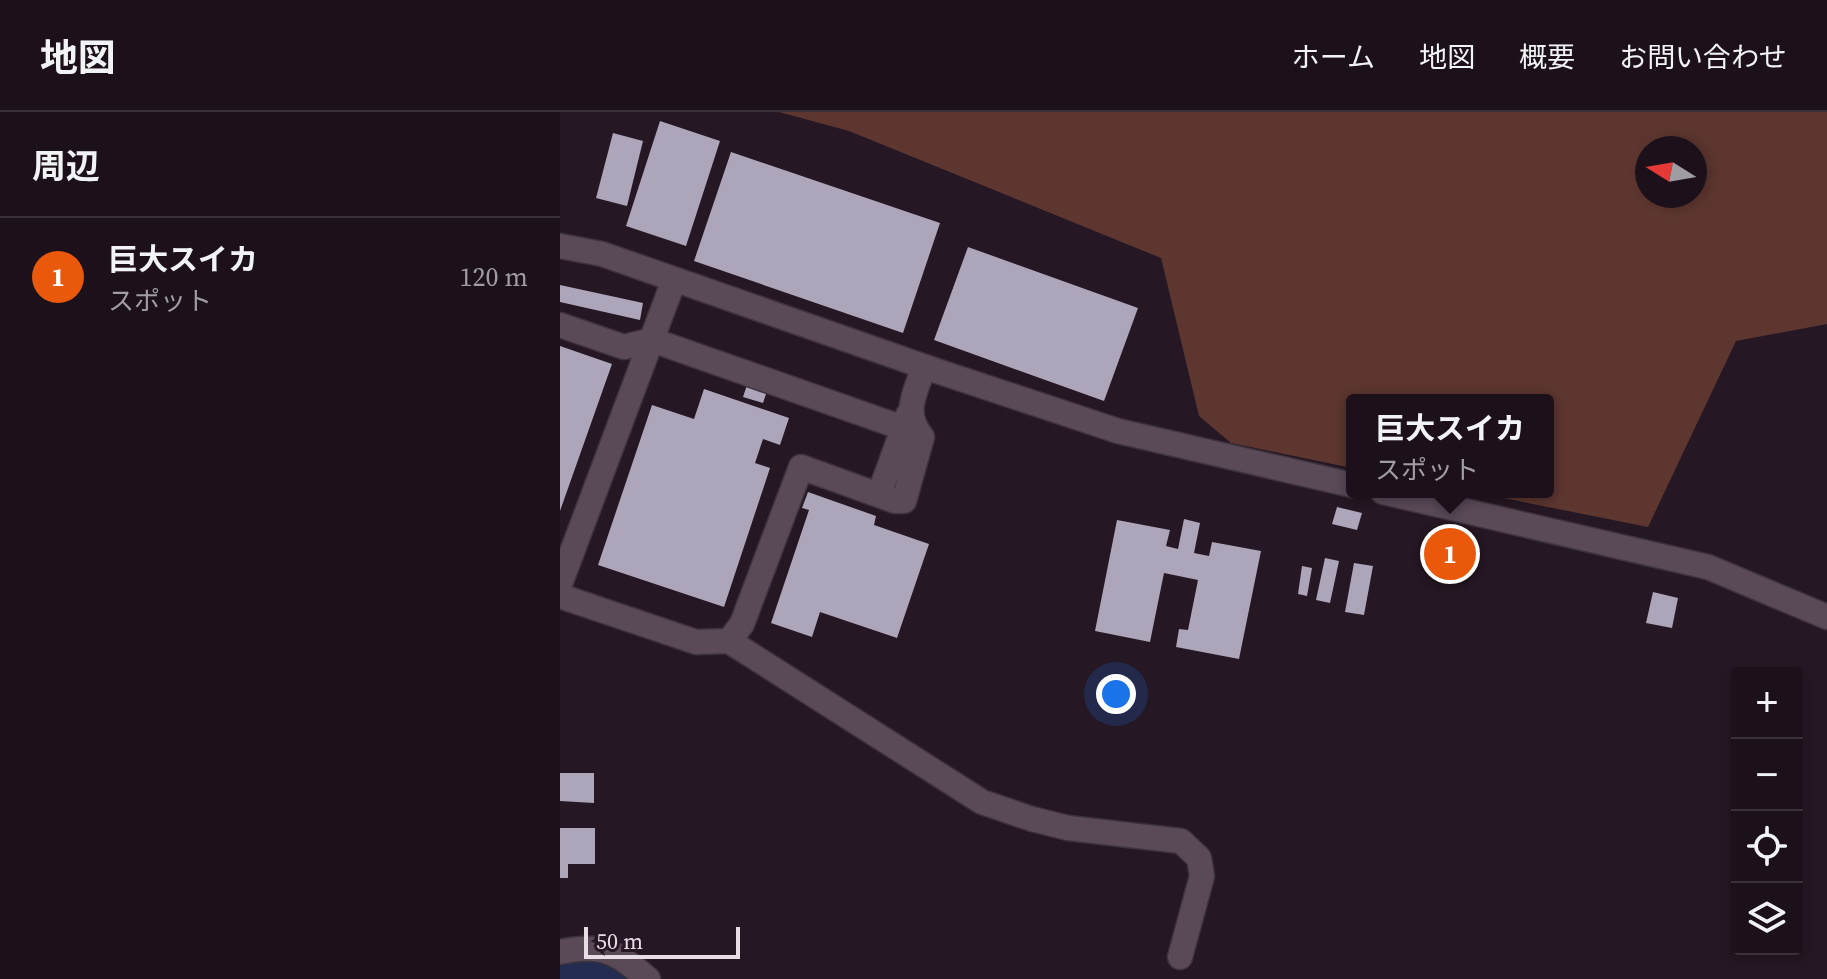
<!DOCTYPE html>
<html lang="ja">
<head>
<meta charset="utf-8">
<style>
	body { margin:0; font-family:"Source Serif 4","Noto Sans JP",serif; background:#251a23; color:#f1f3f6 }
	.controls { position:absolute; right:24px; bottom:24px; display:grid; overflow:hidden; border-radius:8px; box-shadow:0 4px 12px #0003 }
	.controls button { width:72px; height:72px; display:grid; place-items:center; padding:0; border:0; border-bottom:2px solid #3a3139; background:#1c111a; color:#f1f3f6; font:40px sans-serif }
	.compass { position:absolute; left:1075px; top:24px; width:72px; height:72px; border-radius:50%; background:#1c111a; box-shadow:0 4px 12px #0003; rotate:281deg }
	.scale { position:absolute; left:24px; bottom:20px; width:156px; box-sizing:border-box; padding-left:8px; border:4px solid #e7dde5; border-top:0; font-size:22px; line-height:28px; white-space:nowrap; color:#e7dde5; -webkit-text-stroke:6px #251723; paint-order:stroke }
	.you { position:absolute; left:556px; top:582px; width:28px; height:28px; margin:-20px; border:6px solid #fff; border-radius:50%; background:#1a73e8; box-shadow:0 0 0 12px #1a73e833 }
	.badge { display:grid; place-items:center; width:52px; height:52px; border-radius:50%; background:#ea580c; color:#fff; font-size:26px; font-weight:700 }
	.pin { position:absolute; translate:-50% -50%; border:4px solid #fff; box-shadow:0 2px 8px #0006 }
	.popup { position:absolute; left:786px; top:282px; width:208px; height:104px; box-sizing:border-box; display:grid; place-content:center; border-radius:8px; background:#1c111a; filter:drop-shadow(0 2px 6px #0005); font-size:26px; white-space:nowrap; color:#a09da2 }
	.popup b { font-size:30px; color:#f1f3f6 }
	.popup::after { content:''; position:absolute; left:50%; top:100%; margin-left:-16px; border:16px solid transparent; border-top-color:#1c111a }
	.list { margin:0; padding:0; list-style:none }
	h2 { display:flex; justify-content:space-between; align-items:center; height:104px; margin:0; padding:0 32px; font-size:34px }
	h2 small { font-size:26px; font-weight:400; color:#a09da2 }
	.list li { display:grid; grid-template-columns:52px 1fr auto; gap:24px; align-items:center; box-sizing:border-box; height:120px; padding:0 32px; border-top:2px solid #3a3139 }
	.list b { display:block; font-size:30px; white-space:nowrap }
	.list p { margin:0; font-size:26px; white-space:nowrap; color:#a09da2 }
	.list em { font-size:26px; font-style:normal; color:#a09da2 }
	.icon { flex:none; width:44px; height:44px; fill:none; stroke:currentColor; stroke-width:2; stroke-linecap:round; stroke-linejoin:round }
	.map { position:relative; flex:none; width:1267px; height:867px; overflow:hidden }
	header { display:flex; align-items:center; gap:48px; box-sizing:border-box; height:112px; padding:0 40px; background:#1c111a; border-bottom:2px solid #3a3139 }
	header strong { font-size:38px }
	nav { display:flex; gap:44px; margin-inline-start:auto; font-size:28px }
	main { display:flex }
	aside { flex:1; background:#1c111a }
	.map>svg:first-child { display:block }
</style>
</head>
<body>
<header>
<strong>地図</strong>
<nav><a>ホーム</a><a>地図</a><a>概要</a><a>お問い合わせ</a></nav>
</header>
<main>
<aside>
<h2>周辺<small></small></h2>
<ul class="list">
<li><span class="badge">1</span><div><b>巨大スイカ</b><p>スポット</p></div><em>120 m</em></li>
</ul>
</aside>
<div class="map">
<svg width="1267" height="867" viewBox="0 0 1267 867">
	<rect width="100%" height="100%" fill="#251723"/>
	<path fill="#5d3630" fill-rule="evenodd" d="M219,0H1267V212L1176,229L1088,415L913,380H988V288H792V356L671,331L639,304L601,146L289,19ZM1087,36H1135V84H1087Z"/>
	<path fill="#242c51" d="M31,848L43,851L69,867H0V849Z"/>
	<path fill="#ada6ba" d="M100,9L160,29L126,134L66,114Z
		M53,21L83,29L67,94L36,86Z
		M171,40L380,111L343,221L134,149Z
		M408,135L578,196L544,289L374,228Z
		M0,173L83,191L80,208L0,190Z
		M0,234L52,252L0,399Z
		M188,270L208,276L203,291L183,285Z
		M144,277L229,306L220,333L203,327L195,351L210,356L164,495L38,453L92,293L134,307Z
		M248,380L316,404L314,413L369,432L337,526L260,500L252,525L211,511L249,398L242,396Z
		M777,395L802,401L797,418L772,412Z
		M624,407L640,411L634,441L649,444L652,430L701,439L679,547L616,535L619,517L628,518L638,468L604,461L590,530L535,519L557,408L610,418L606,434L618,437Z
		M765,446L779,449L770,491L756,488Z
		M794,451L813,454L804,503L785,500Z
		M742,454L752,456L747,484L738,482Z
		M1093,480L1118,486L1112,516L1086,511Z
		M0,661H34V691L0,689Z
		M0,716H35V752H8V766H0Z"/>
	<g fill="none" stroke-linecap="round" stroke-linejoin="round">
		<defs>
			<path id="minor" d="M0,134L42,142L377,259L558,319L792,373
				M0,213L64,235L92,228L343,316
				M823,380L1148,455L1267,505
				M319,383L348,303
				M0,472L114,168
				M0,484L136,530L169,529L182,512L241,355L335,389H344L362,325C342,300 355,282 364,255
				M169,529L422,690L472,707L508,716L621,729L639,746L642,764L620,845
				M0,840C43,831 56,840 88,867"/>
		</defs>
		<use href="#minor" stroke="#3d333c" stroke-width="27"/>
		<use href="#minor" stroke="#5a4a58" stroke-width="24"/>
	</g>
</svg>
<div class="controls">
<button>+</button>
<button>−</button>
<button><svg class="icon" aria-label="locate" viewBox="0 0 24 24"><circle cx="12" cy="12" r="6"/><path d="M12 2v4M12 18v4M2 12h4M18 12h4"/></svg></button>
<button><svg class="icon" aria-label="layers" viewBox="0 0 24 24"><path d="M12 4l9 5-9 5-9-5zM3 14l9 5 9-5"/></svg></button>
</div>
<svg class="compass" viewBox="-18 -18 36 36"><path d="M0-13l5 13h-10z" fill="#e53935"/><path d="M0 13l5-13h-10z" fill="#a09da2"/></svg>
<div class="scale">50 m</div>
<div class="you"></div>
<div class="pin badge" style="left:890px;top:442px">1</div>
<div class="popup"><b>巨大スイカ</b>スポット</div>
</div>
</main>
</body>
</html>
